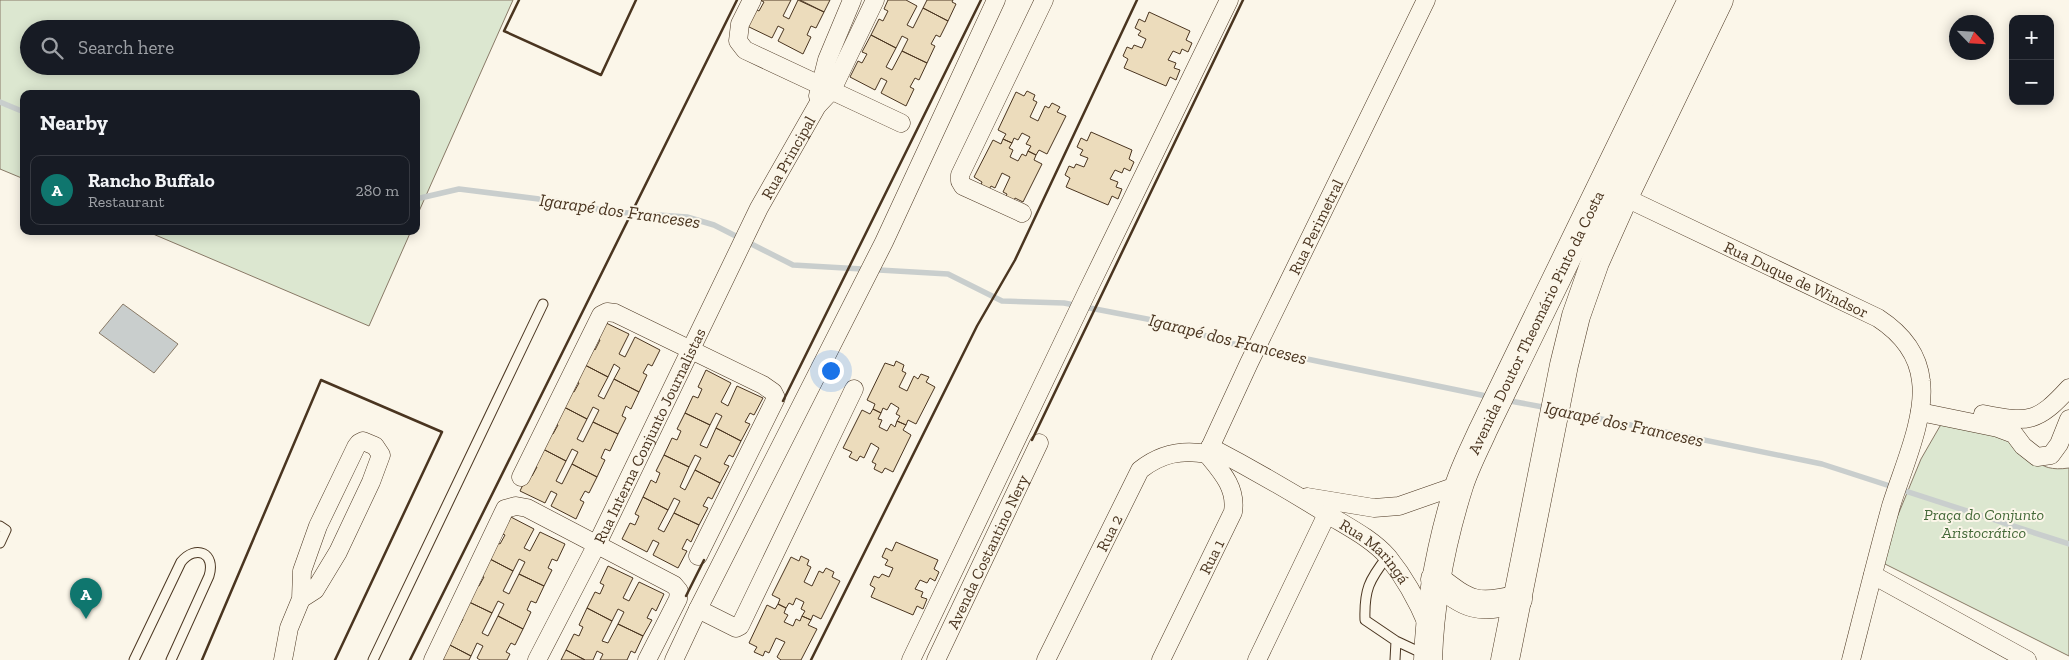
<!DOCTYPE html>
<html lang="en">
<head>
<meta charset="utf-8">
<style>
	body { margin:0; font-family:"Zilla Slab",serif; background:#20242c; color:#f1f3f6 }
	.controls { position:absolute; right:15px; top:15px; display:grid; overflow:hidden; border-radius:10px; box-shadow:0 2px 12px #0003 }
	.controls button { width:45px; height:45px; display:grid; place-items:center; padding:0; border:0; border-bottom:1px solid #363941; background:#171b24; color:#f1f3f6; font:25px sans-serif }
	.compass { position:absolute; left:1949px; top:15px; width:45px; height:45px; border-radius:50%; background:#171b24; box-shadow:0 2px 12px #0003; rotate:115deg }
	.you { position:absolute; left:830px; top:370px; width:18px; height:18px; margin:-12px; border:4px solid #fff; border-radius:50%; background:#1a73e8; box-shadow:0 0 0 8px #1a73e833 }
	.badge { display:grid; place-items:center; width:32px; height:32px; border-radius:50%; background:#0f766e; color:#fff; font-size:16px; font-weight:700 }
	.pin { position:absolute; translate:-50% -41px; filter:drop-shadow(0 1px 2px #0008) }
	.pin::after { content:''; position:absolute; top:26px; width:18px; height:15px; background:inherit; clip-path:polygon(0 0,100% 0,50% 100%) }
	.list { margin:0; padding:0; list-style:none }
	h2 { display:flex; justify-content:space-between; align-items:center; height:65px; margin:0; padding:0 20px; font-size:21px }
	h2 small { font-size:16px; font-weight:400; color:#9ea1a6 }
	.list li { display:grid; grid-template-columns:32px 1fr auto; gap:15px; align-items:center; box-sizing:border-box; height:70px; margin:0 10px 10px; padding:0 10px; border:1px solid #363941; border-radius:10px }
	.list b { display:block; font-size:19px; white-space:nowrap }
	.list p { margin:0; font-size:16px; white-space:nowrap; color:#9ea1a6 }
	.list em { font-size:16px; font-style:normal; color:#9ea1a6 }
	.icon { flex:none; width:28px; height:28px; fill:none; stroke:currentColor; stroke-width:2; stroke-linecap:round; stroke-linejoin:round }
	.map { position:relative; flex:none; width:2069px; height:660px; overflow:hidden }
	.search { position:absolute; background:#171b24; box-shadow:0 2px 12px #0003; left:20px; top:20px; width:400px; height:55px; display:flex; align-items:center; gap:12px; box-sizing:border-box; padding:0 18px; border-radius:28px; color:#9ea1a6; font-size:19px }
	.panel { position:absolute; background:#171b24; box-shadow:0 2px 12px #0003; left:20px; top:90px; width:400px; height:145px; border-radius:10px }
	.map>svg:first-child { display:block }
</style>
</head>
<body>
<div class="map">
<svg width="2069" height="660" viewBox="0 0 2069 660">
	<rect width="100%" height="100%" fill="#fbf6e9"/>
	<path fill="#dce7d0" stroke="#887966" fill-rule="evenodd" d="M0,0H513L416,218V94H24V179L0,169ZM29,29H411V66H29Z
		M146,231H411L369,326Z
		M1952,418L2016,428C2032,454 2034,473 2069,468V656L1879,561L1921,459L1940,426Z"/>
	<path fill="#c9cecd" stroke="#887966" d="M123,304L178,344L154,373L99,333Z"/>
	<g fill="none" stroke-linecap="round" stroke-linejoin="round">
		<path stroke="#c9cecd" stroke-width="5.5" d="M0,102L24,112
			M416,199L459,189L555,201L614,212L687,217L714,225L793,265L948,274L1002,301L1064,303L1173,324L1220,341L1491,397
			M1505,400L1548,408
			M1562,411L1822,464L2069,544"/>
	</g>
	<path fill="#ecdcbc" stroke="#4a3520" d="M760,0H791L783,16L789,19L798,0L824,12L816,28L811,26L807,35L811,37L803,54L778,41L784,29L778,26L772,38L747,26L755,9L759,11L764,2Z
		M800,0H830L824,12Z
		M888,0H906L917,6L907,25L913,28L923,8L948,21L940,37L936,35L931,44L935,46L927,63L902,51L908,39L902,36L896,48L871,35L879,19L883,21L888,11L884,9Z
		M927,0H953L952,2L956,4L948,21L923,8Z
		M1149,12L1190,31L1186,40L1192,43L1188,52L1182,49L1180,54L1173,51L1168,60L1176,63L1174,68L1180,70L1176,80L1170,77L1166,86L1124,68L1128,59L1123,56L1127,47L1132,49L1134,45L1142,48L1146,39L1138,35L1141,31L1135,28L1139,19L1145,22Z
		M871,35L896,48L886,67L892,70L902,51L927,63L919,80L915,78L910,87L914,89L906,106L881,93L887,81L881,78L875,90L850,77L858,61L862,63L867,54L862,52Z
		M1027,91L1035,95L1033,100L1037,102L1030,117L1038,121L1045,106L1049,108L1052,103L1060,107L1057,112L1066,116L1047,154L1039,150L1036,155L1028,151L1031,146L1026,144L1030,137L1022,133L1018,140L1014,138L1012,143L1003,139L1006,134L998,130L1016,92L1024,96Z
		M1091,132L1132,150L1129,159L1134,162L1130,171L1124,168L1122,173L1115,170L1110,179L1118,182L1116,187L1122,189L1118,199L1112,196L1108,205L1066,187L1070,178L1065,175L1069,166L1074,168L1076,164L1084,167L1088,158L1080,155L1083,150L1077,147L1081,138L1087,141Z
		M1003,139L1012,143L1009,148L1013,150L1010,157L1018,161L1022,154L1026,156L1028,151L1036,155L1034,160L1042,164L1023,202L1015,198L1013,203L1005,199L1007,194L1003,192L1010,177L1002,173L995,188L991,186L988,191L980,187L982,182L974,177L993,140L1001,144Z
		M604,322L629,334L619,354L625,357L635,337L660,350L652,366L648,364L643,373L647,375L639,392L614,379L620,368L614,364L608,377L583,364L591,347L595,350L600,340L596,338Z
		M896,361L904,365L902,371L906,373L899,387L907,391L914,376L918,379L921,374L929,377L926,382L935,387L916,424L908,420L906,425L897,421L900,416L896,414L899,408L891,403L887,410L883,408L881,413L873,409L875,404L867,400L885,363L894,366Z
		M583,364L608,377L598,396L604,399L614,379L639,392L631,409L626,406L622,416L626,418L618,434L593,422L599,410L593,407L587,419L562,406L570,390L574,392L579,383L574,381Z
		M706,370L731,383L721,402L728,406L737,386L763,398L754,415L750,413L745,422L750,424L741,441L716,428L722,416L716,413L710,425L685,413L693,396L698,398L702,389L698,387Z
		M562,406L587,419L577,439L583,442L593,422L618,434L610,451L605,449L601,458L605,460L597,477L572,464L578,452L572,449L566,461L541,448L549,432L553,434L558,425L554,423Z
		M873,409L881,413L878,419L882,420L879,427L887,431L891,424L895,427L897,421L906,425L903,430L911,435L893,472L885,468L882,473L874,469L876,464L872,462L879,448L871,443L864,458L860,456L857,461L849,457L852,452L843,448L862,410L870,414Z
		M685,413L710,425L700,445L707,448L716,428L741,441L733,457L729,455L724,464L729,466L720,483L695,470L701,458L695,455L689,467L664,455L672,438L677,440L681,431L677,429Z
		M541,448L566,461L556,481L562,484L572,464L597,477L589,493L585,491L580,500L584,502L576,519L551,506L557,494L551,491L545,503L520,491L528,474L532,476L537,467L533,465Z
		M664,455L689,467L680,487L685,490L695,470L720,483L712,499L708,497L703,506L708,508L699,525L674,513L680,501L674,498L668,510L643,497L651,480L656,483L660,473L656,471Z
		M643,497L668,510L658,529L664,532L674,513L699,525L691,542L687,539L682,549L687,551L678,568L653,555L659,543L653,540L647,552L622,539L630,523L635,525L639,516L635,514Z
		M509,516L534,529L524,548L530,551L540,532L565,544L557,561L552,559L548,568L552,570L544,586L519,574L525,562L519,559L513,571L488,558L496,542L500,544L505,535L500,533Z
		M896,542L938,560L934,569L939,572L935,581L930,578L927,583L920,580L915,589L923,592L921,597L927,599L923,609L917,606L913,615L871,597L875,588L870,585L874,576L879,578L882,574L889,577L893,568L885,565L888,560L882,557L886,548L892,551Z
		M801,556L809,560L807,565L811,567L804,582L812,586L819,571L823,573L826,568L834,572L832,577L840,581L821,619L813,615L811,620L802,616L805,611L801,609L804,602L796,598L793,605L789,603L786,608L778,604L780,599L772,595L791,557L799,561Z
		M488,558L513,571L503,591L509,594L519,574L544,586L536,603L531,601L527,610L531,612L523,629L498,616L504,604L498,601L492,613L467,601L475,584L479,586L484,577L479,575Z
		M608,566L633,578L623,598L629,601L639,582L664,594L656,611L652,608L647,618L652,620L643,636L618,624L624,612L618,609L612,621L587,608L595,592L600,594L604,585L600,583Z
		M467,601L492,613L482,633L488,636L498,616L523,629L515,645L511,643L506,652L510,654L507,660H480L477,658L483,646L477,643L471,656L446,643L454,626L458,628L463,619L459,617Z
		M778,604L786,608L784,613L788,615L784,622L793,626L796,619L800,621L802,616L811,620L808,625L817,629L801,660H781L777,657L785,642L776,638L769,653L765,651L763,656L754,652L757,647L749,643L767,605L775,609Z
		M587,608L612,621L602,641L608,643L618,624L643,636L635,653L631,651L627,660H600L603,654L597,651L593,660H585L566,650L574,634L579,636L583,627L579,625Z
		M446,643L471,656L469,660H439Z
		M566,650L585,660H561Z"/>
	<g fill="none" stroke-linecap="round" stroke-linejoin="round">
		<defs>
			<path id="lane" d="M0,526L6,530L0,543
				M1387,557C1369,580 1364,590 1365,620L1396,641L1426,655
				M134,660L181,562C196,544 216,553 209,576L171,660
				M373,660L543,304
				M1395,660L1396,641"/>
			<g id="street">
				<path d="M752,0L740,24L738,41L745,50L901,123"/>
				<path d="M818,96L827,60L852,0"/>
				<path id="s1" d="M1624,197L1878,318C1901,333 1918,353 1921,381C1926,418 1902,470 1891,506C1877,557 1864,609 1851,660"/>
				<path d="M1022,213L963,186L960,181V175L1044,0"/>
				<path d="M1920,412L1998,428L2014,434L2023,446L2037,457L2051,455L2059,444L2069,419"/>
				<path d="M1983,414C2029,423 2037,423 2069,388"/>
				<path id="s2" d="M1210,447C1252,469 1292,492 1332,517C1352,529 1373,540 1388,557C1405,578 1418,602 1428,626"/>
				<path id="s3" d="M1207,454L1249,363L1426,0"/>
				<path d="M521,477L601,315L607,312L615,313L763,385L773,392L776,398L698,556"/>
				<path d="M1307,497L1374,508L1399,506L1459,485"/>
				<path d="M1873,575L2027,660"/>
				<path d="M698,609L736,628L740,626L854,389"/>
				<path d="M283,660L289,628L301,599L315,590L338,552L371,482L381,455L375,446L363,441L359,443L356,447L318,526L302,571L301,599"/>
				<path d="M433,660L505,509L516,506L527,508L674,585L679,591L678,599L647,660"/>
				<path id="s4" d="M537,660L597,544L759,208L817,106L832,90L875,0"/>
				<path d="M674,660L698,609L884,242L996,0"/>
				<path d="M911,660L1087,292L1229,0"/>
				<path id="s5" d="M936,660L1039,443"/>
				<path id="s6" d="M1046,660L1140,470C1160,454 1181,449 1207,454"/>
				<path id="s7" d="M1161,660L1233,512C1237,488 1221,471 1207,454"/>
				<path d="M1257,660L1327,514"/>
			</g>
			<g id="primary">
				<path d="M1435,579C1468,605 1477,610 1518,599"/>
				<path id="s8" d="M1428,660C1430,601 1441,543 1459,486C1465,467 1475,448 1483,430L1692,0"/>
				<path d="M1505,660L1564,365L1576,316L1595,262L1624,197L1719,0"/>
			</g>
		</defs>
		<use href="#lane" stroke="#4a3520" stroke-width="11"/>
		<use href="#street" stroke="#4a3520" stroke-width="19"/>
		<use href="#primary" stroke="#4a3520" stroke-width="29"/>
		<use href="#lane" stroke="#fbf6e9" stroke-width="9"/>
		<use href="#street" stroke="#fbf6e9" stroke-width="18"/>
		<use href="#primary" stroke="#fbf6e9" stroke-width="28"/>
		<path stroke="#4a3520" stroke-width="2.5" d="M519,0L504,31L601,75L636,0
			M783,401L981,0
			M1032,440L1243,0
			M686,596L704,560
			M202,660L321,380L442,432L335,660
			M410,660L737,0
			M811,660L977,326L1015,260L1137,0"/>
	</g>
	<g text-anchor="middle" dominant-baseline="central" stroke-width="4" stroke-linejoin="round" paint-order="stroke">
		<g font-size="16" fill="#4a3520" stroke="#fbf6e9">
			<text stroke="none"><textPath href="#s4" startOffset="562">Rua Principal</textPath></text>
			<text stroke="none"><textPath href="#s3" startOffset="252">Rua Perimetral</textPath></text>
			<text stroke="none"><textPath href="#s1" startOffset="191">Rua Duque de Windsor</textPath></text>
			<text stroke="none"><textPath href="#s8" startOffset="358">Avenida Doutor Theomário Pinto da Costa</textPath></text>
			<text stroke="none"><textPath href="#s4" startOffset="251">Rua Interna Conjunto Journalistas</textPath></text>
			<text stroke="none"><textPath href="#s6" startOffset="142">Rua 2</textPath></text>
			<text stroke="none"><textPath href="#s5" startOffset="120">Avenda Costantino Nery</textPath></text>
			<text stroke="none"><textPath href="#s2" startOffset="196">Rua Maringá</textPath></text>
			<text stroke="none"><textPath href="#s7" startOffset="115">Rua 1</textPath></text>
		</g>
		<g font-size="16" font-style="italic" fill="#436837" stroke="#fbf6e9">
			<text x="1984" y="514">Praça do Conjunto<tspan x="1984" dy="18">Aristocrático</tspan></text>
		</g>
		<g font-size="18" font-style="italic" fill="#4a3520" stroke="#fbf6e9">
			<text transform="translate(620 211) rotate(8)">Igarapé dos Franceses</text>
			<text transform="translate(1228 339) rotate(14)">Igarapé dos Franceses</text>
			<text transform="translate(1624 424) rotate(12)">Igarapé dos Franceses</text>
		</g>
	</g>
</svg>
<div class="controls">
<button>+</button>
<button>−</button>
</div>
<svg class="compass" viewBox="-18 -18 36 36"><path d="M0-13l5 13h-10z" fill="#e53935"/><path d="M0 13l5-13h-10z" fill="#9ea1a6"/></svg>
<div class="you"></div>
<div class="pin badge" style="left:86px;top:619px">A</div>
<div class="search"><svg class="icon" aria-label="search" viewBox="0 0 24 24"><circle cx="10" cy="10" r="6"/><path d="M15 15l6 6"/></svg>Search here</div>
<section class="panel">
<h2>Nearby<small></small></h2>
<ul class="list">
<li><span class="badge">A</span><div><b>Rancho Buffalo</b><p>Restaurant</p></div><em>280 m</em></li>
</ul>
</section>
</div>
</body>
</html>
